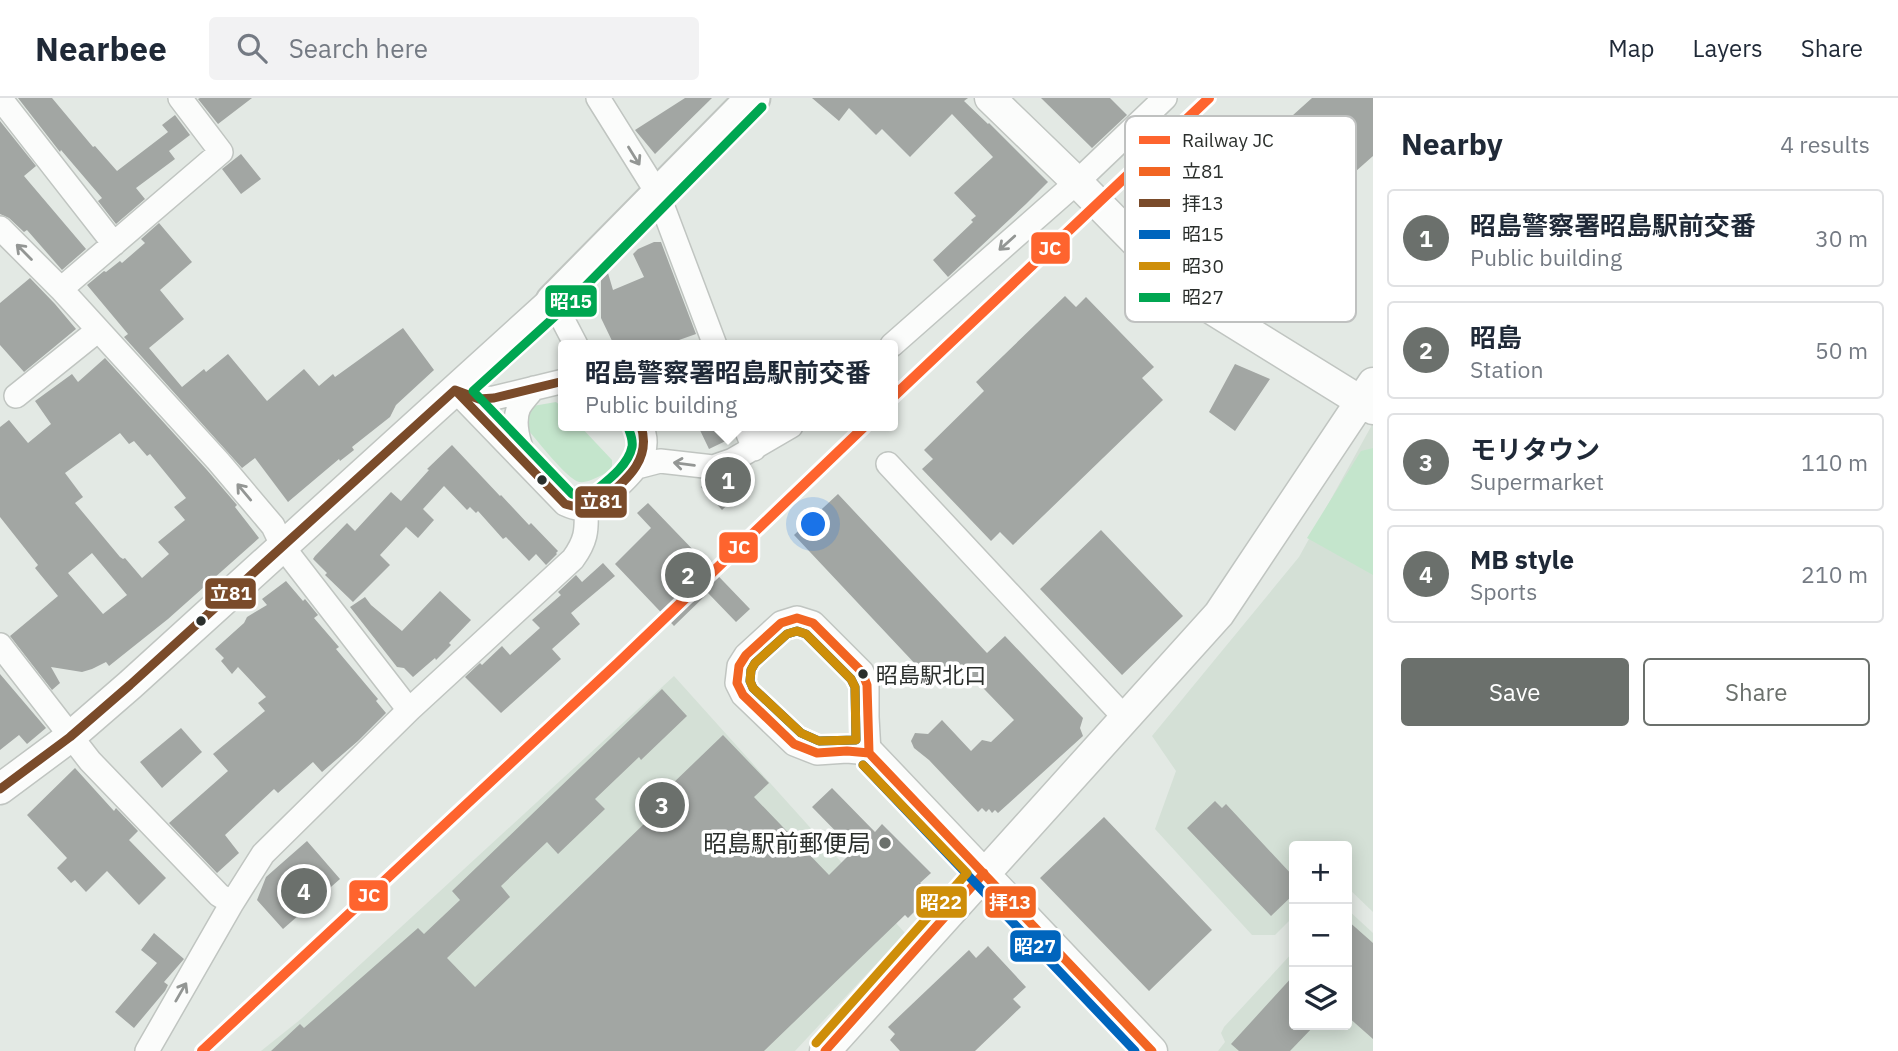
<!DOCTYPE html>
<html lang="en">
<head>
<meta charset="utf-8">
<style>
	body { margin:0; font-family:"IBM Plex Sans","Noto Sans JP",sans-serif; background:#f2f2f3; color:#1f2937 }
	.controls { position:absolute; right:21px; bottom:21px; display:grid; overflow:hidden; border-radius:7px; box-shadow:0 4px 18px #0003 }
	.controls button { width:63px; height:63px; display:grid; place-items:center; padding:0; border:0; border-bottom:2px solid #e0e1e3; background:#fff; color:#1f2937; font:35px sans-serif }
	.you { position:absolute; left:814px; top:427px; width:24px; height:24px; margin:-18px; border:5px solid #fff; border-radius:50%; background:#1a73e8; box-shadow:0 0 0 10px #1a73e833 }
	.badge { display:grid; place-items:center; width:46px; height:46px; border-radius:50%; background:#6b706c; color:#fff; font-size:23px; font-weight:700 }
	.pin { position:absolute; translate:-50% -50%; border:4px solid #fff; box-shadow:0 2px 7px #0006 }
	.popup { position:absolute; left:558px; top:242px; width:340px; height:91px; box-sizing:border-box; display:grid; place-content:center; border-radius:7px; background:#fff; filter:drop-shadow(0 2px 5px #0005); font-size:23px; white-space:nowrap; color:#747a83 }
	.popup b { font-size:26px; color:#1f2937 }
	.popup::after { content:''; position:absolute; left:50%; top:100%; margin-left:-14px; border:14px solid transparent; border-top-color:#fff }
	.list { margin:0; padding:0; list-style:none }
	h2 { display:flex; justify-content:space-between; align-items:center; height:91px; margin:0; padding:0 28px; font-size:30px }
	h2 small { font-size:23px; font-weight:400; color:#747a83 }
	.list li { display:grid; grid-template-columns:46px 1fr auto; gap:21px; align-items:center; box-sizing:border-box; height:98px; margin:0 14px 14px; padding:0 14px; border:2px solid #e0e1e3; border-radius:7px }
	.list b { display:block; font-size:26px; white-space:nowrap }
	.list p { margin:0; font-size:23px; white-space:nowrap; color:#747a83 }
	.list em { font-size:23px; font-style:normal; color:#747a83 }
	.actions { display:flex; gap:14px; padding:21px 28px }
	.actions a { flex:1; padding:16px 0; border:2px solid #6b706c; border-radius:7px; text-align:center; font-size:24px; color:#6b706c }
	.actions .main { background:#6b706c; color:#fff }
	.icon { flex:none; width:38px; height:38px; fill:none; stroke:currentColor; stroke-width:2; stroke-linecap:round; stroke-linejoin:round }
	.map { position:relative; flex:none; width:1373px; height:953px; overflow:hidden }
	header { display:flex; align-items:center; gap:42px; box-sizing:border-box; height:98px; padding:0 35px; background:#fff; border-bottom:2px solid #e0e1e3 }
	header strong { font-size:33px }
	nav { display:flex; gap:38px; margin-inline-start:auto; font-size:24px }
	.search { width:490px; height:63px; background:#f2f2f3; display:flex; align-items:center; gap:18px; box-sizing:border-box; padding:0 24px; border-radius:7px; color:#747a83; font-size:26px }
	main { display:flex }
	aside { flex:1; background:#fff }
	.map>svg:first-child { display:block }
</style>
</head>
<body>
<header>
<strong>Nearbee</strong>
<div class="search"><svg class="icon" aria-label="search" viewBox="0 0 24 24"><circle cx="10" cy="10" r="6"/><path d="M15 15l6 6"/></svg>Search here</div>
<nav><a>Map</a><a>Layers</a><a>Share</a></nav>
</header>
<main>
<div class="map">
<svg width="1373" height="953" viewBox="0 0 1373 953">
	<rect width="100%" height="100%" fill="#e3e9e4"/>
	<path fill="#d4e0d6" d="M1373,325V814L1347,789V748H1294V818L1275,837H1252L1155,731L1176,673L1152,638L1299,459Z
		M674,578L905,835L795,953H261L301,921Z
		M1347,811L1373,835V953H1218L1225,944L1221,935L1224,929L1294,853V927H1347Z"/>
	<path fill="#c4e5cc" d="M556,304L563,310L564,328H580L612,362C613,373 609,374 600,378C594,381 586,385 579,384C566,380 538,343 528,332L525,323L527,313L533,308Z
		M1373,350V477L1307,440L1361,353Z"/>
	<path fill="#a2a6a3" fill-rule="evenodd" d="M18,0H52L93,49L95,48L117,73L168,34L162,27L175,17L190,37L169,53L175,61L136,90L145,101L116,126L98,103L102,100L61,52L60,54Z
		M200,0H252L218,26L198,1Z
		M685,0H712L655,56L635,32Z
		M812,0H968L964,3L988,26L989,25L1048,84L1026,106L948,179L933,162L973,124L971,122L976,118L954,95L993,59L952,16L910,59L882,31L876,37L849,10L839,23Z
		M1041,0H1110L1127,17L1092,50Z
		M1312,0H1373V58L1242,174L1187,112Z
		M0,23L36,68L24,78L86,151L62,172L27,132L24,134L9,120L0,116Z
		M241,56L261,81L241,96L222,71Z
		M159,125L192,164L160,192L184,221L149,250L182,289L204,271L206,274L228,256L267,303L304,271L319,288L333,276L335,279L403,230L434,272L396,307L390,319L352,349L354,352L340,363L339,361L288,404L255,360L242,370L124,239L128,236L87,187L104,173L106,174L120,163L122,165L145,145L141,141Z
		M654,144H661L696,236L665,247H614L601,220V182L608,175L613,192L644,179L633,156L638,151Z
		M30,180L55,206L76,231L24,274L0,247V205Z
		M1065,198L1076,209L1086,199L1154,269L1142,280L1163,302L1013,447L1000,434L991,443L922,371L933,361L924,352L984,293L976,284Z
		M105,260L207,372L237,407L235,409L259,440L168,521L109,568L106,564L92,571L82,574L51,569L60,585L52,592L10,538L58,498L35,470L38,467L0,419V329L9,322L28,345L51,326L35,303L72,276L78,284ZM120,335L129,346L134,343L147,358L150,356L186,400L174,409L185,422L158,444L169,456L142,480L125,460L123,461L120,459L75,405L83,399L65,375ZM92,455L127,497L103,516L68,475Z
		M1235,266L1270,281L1235,333L1209,314Z
		M698,328H731L734,339L709,351Z
		M452,347L500,398L501,397L529,427L531,425L558,453L556,455L557,456L546,467L536,456L529,463L506,439L503,441L478,413L476,415L470,409L467,412L444,388L423,411L434,422L418,440L406,429L380,457L390,467L353,504L325,477L327,475L313,461L315,458L347,425L355,433L391,394L401,403L429,372L427,371Z
		M727,379L741,394L722,412L701,389L709,383L717,382Z
		M838,396L987,555L1005,538L1083,620L1080,630L1083,638L998,715L995,712L992,715L989,711L986,714L982,710L978,714L929,662L914,650L911,643L915,635L928,636L942,622L971,653L982,642L991,644L1014,622L958,564L934,586L794,437Z
		M648,405L750,511L736,524L708,495L674,528L615,466L651,430L637,415Z
		M1101,432L1183,518L1122,577L1040,491Z
		M603,465L615,478L571,515L580,526L552,551L561,561L501,615L465,579L480,565L482,567L502,548L510,557L540,530L532,522L561,497L558,494L576,477L582,484Z
		M286,483L303,503L305,501L318,517L314,520L339,549L336,551L378,601L376,603L386,615L358,643L322,674L313,664L278,695L274,691L225,737L239,755L217,775L169,725L228,673L213,656L265,613L258,605L266,599L238,569L232,576L221,563L224,560L215,551L244,525L247,519L267,507L262,501Z
		M440,493L471,522L449,545L451,547L436,562L435,560L413,579L404,570L397,569L350,509L365,499L371,507L402,533Z
		M0,576L46,630L27,646L19,637L0,652Z
		M662,591L687,618L641,662L639,659L595,701L605,711L558,756L547,744L501,788L510,799L447,860L475,889L675,696L669,689L723,637L769,685L754,699L829,777L854,752L812,709L832,690L875,734L882,726L931,775L920,785L931,797L908,820L905,817L764,953H271L300,926L304,930L418,830L424,836L460,802L452,793Z
		M181,630L202,654L162,690L140,664Z
		M75,670L114,713L116,710L138,733L129,742L166,780L139,807L107,773L86,794L75,782L71,785L57,770L67,760L27,717Z
		M1215,703L1222,710L1226,706L1294,779V796L1271,818L1187,730Z
		M1104,719L1212,832L1149,893L1040,780Z
		M307,743L340,781L283,831L257,802L266,779Z
		M1347,822L1373,845V941L1347,918Z
		M154,835L184,861L164,884L168,887L165,893L134,930L115,914L157,865L141,852Z
		M988,848L1026,889L1013,901L1021,909L975,953H900L890,942L895,936L888,929L969,852L976,860Z
		M1294,877V927H1315L1290,953H1239L1231,946Z"/>
	<g fill="none" stroke-linecap="round" stroke-linejoin="round">
		<defs>
			<path id="minor" d="M0,0L114,146
				M598,0L658,96L715,247
				M0,130L61,191L218,363L273,428L283,449L409,612
				M61,191L221,54L180,0
				M553,203L576,247
				M892,247L1077,84L1165,0
				M455,292L565,406C576,411 583,412 595,409C617,388 658,362 641,328
				M458,294L479,301L494,300L564,283
				M16,298L97,233
				M745,328L754,351
				M525,361C519,345 512,325 519,309C523,302 529,296 534,290
				M888,366L1126,621
				M637,369L660,363L713,369L733,362L791,328
				M797,520L813,525L862,574L867,587V619L869,655L847,653L817,655L794,646L743,597L737,585L739,568L746,557L781,525Z
				M0,547L90,663L219,797L232,805
				M147,953L232,805L263,756L409,612L573,461C586,443 587,433 586,412"/>
			<path id="tertiary" d="M990,0L1077,84L1186,195L1373,311
				M869,655L1152,953
				M0,691L70,639L130,587L553,203
				M825,953L1219,516L1373,285"/>
			<path id="secondary" d="M553,203L753,0"/>
		</defs>
		<use href="#minor" stroke="#c0c5c1" stroke-width="26"/>
		<use href="#tertiary" stroke="#c0c5c1" stroke-width="33"/>
		<use href="#secondary" stroke="#c0c5c1" stroke-width="37"/>
		<use href="#minor" stroke="#fbfcfb" stroke-width="23"/>
		<use href="#tertiary" stroke="#fbfcfb" stroke-width="30"/>
		<use href="#secondary" stroke="#fbfcfb" stroke-width="33"/>
		<defs>
			<path id="bus-1" d="M797,520L813,525L862,574L867,587L869,655L847,653L817,655L794,646L743,597L737,585L739,568L746,557L781,525Z
				M869,655L1152,953
				M825,953L984,775"/>
			<path id="bus-2" d="M455,292L565,406L580,410L595,409C620,386 653,366 641,328
				M455,292L479,301L494,300L564,283
				M0,691L70,639L130,587L455,292"/>
			<path id="bus-3" d="M797,533L806,536L851,581L855,589L856,642L819,643L801,635L753,590L750,583L751,572L755,565L787,536Z
				M863,667L1135,953"/>
			<path id="bus-4" d="M797,533L806,536L851,581L855,589L856,642L819,643L801,635L753,590L750,583L751,572L755,565L787,536Z
				M816,945L967,775L863,667"/>
			<path id="bus-5" d="M629,332C631,337 633,343 632,349C628,369 604,385 589,398H581L572,396L473,293L562,212L762,9"/>
		</defs>
		<use href="#bus-1" stroke="#fff" stroke-width="14"/>
		<use href="#bus-2" stroke="#fff" stroke-width="14"/>
		<use href="#bus-3" stroke="#fff" stroke-width="14"/>
		<use href="#bus-4" stroke="#fff" stroke-width="14"/>
		<use href="#bus-5" stroke="#fff" stroke-width="14"/>
		<use href="#bus-1" stroke="#f26522" stroke-width="9"/>
		<use href="#bus-2" stroke="#7a4b2a" stroke-width="9"/>
		<use href="#bus-3" stroke="#0065bd" stroke-width="9"/>
		<use href="#bus-4" stroke="#ce8e09" stroke-width="9"/>
		<use href="#bus-5" stroke="#00a651" stroke-width="9"/>
		<defs>
			<path id="rail-1" d="M892,300L1209,0
				M202,953L618,565L865,328"/>
		</defs>
		<use href="#rail-1" stroke="#fff" stroke-width="16"/>
		<use href="#rail-1" stroke="#fe642e" stroke-width="10"/>
	</g>
	<defs><path id="oneway-shaft" d="M-6 0H5M1.5-3L5.5 0L1.5 3" fill="none" stroke-width="1.6" stroke-linecap="round" stroke-linejoin="round" transform="scale(1.75)"/></defs>
	<g stroke="#939694">
		<use href="#oneway-shaft" transform="translate(634 58) rotate(58)"/>
		<use href="#oneway-shaft" transform="translate(1007 145) rotate(138)"/>
		<use href="#oneway-shaft" transform="translate(24 154) rotate(-135)"/>
		<use href="#oneway-shaft" transform="translate(684 366) rotate(-173)"/>
		<use href="#oneway-shaft" transform="translate(244 394) rotate(-130)"/>
		<use href="#oneway-shaft" transform="translate(181 894) rotate(-60)"/>
	</g>
	<g fill="#2b2f2c" stroke="#fff" stroke-width="2.5">
		<circle cx="542" cy="382" r="6"/>
		<circle cx="201" cy="523" r="6"/>
		<circle cx="863" cy="576" r="6"/>
	</g>
	<circle fill="#6b706c" stroke="#fff" stroke-width="2.5" cx="885" cy="745" r="7"/>
	<g text-anchor="middle" dominant-baseline="central" stroke-width="7" stroke-linejoin="round" paint-order="stroke">
		<g font-size="22" fill="#2b2f2c" stroke="#fff" text-anchor="start">
			<text x="876" y="576">昭島駅北口</text>
		</g>
		<g font-size="24" fill="#2b2f2c" stroke="#fff" text-anchor="end">
			<text x="871" y="745">昭島駅前郵便局</text>
		</g>
	</g>
	<rect x="1125" y="18" width="231" height="206" rx="10" fill="#fff" stroke="#bfc1c0" stroke-width="2"/>
	<rect x="1139" y="38" width="31" height="8" fill="#fe642e"/>
	<rect x="1139" y="69" width="31" height="9" fill="#f26522"/>
	<rect x="1139" y="101" width="31" height="8" fill="#7a4b2a"/>
	<rect x="1139" y="132" width="31" height="9" fill="#0065bd"/>
	<rect x="1139" y="164" width="31" height="8" fill="#ce8e09"/>
	<rect x="1139" y="195" width="31" height="9" fill="#00a651"/>
	<g font-size="19" fill="#2b2f2c">
		<text x="1182" y="49">Railway JC</text>
		<text x="1182" y="80">立81</text>
		<text x="1182" y="112">拝13</text>
		<text x="1182" y="143">昭15</text>
		<text x="1182" y="175">昭30</text>
		<text x="1182" y="206">昭27</text>
	</g>
	<g stroke="#fff" stroke-width="2.5">
		<rect x="1030" y="133" width="41" height="34" rx="7" fill="#fe642e"/>
		<rect x="544" y="186" width="54" height="34" rx="7" fill="#00a651"/>
		<rect x="574" y="387" width="54" height="34" rx="7" fill="#7a4b2a"/>
		<rect x="718" y="433" width="41" height="33" rx="7" fill="#fe642e"/>
		<rect x="204" y="479" width="53" height="33" rx="7" fill="#7a4b2a"/>
		<rect x="348" y="781" width="41" height="33" rx="7" fill="#fe642e"/>
		<rect x="915" y="787" width="53" height="34" rx="7" fill="#ce8e09"/>
		<rect x="984" y="787" width="53" height="34" rx="7" fill="#f26522"/>
		<rect x="1009" y="831" width="53" height="34" rx="7" fill="#0065bd"/>
	</g>
	<g font-size="19" text-anchor="middle" font-weight="bold" fill="#fff">
		<text x="1050" y="157">JC</text>
		<text x="571" y="210">昭15</text>
		<text x="601" y="410">立81</text>
		<text x="739" y="456">JC</text>
		<text x="231" y="502">立81</text>
		<text x="369" y="804">JC</text>
		<text x="941" y="811">昭22</text>
		<text x="1010" y="811">拝13</text>
		<text x="1035" y="855">昭27</text>
	</g>
</svg>
<div class="controls">
<button>+</button>
<button>−</button>
<button><svg class="icon" aria-label="layers" viewBox="0 0 24 24"><path d="M12 4l9 5-9 5-9-5zM3 14l9 5 9-5"/></svg></button>
</div>
<div class="you"></div>
<div class="pin badge" style="left:728px;top:382px">1</div>
<div class="popup"><b>昭島警察署昭島駅前交番</b>Public building</div>
<div class="pin badge" style="left:688px;top:477px">2</div>
<div class="pin badge" style="left:662px;top:707px">3</div>
<div class="pin badge" style="left:304px;top:793px">4</div>
</div>
<aside>
<h2>Nearby<small>4 results</small></h2>
<ul class="list">
<li><span class="badge">1</span><div><b>昭島警察署昭島駅前交番</b><p>Public building</p></div><em>30 m</em></li>
<li><span class="badge">2</span><div><b>昭島</b><p>Station</p></div><em>50 m</em></li>
<li><span class="badge">3</span><div><b>モリタウン</b><p>Supermarket</p></div><em>110 m</em></li>
<li><span class="badge">4</span><div><b>MB style</b><p>Sports</p></div><em>210 m</em></li>
</ul>
<div class="actions"><a class="main">Save</a><a>Share</a></div>
</aside>
</main>
</body>
</html>
